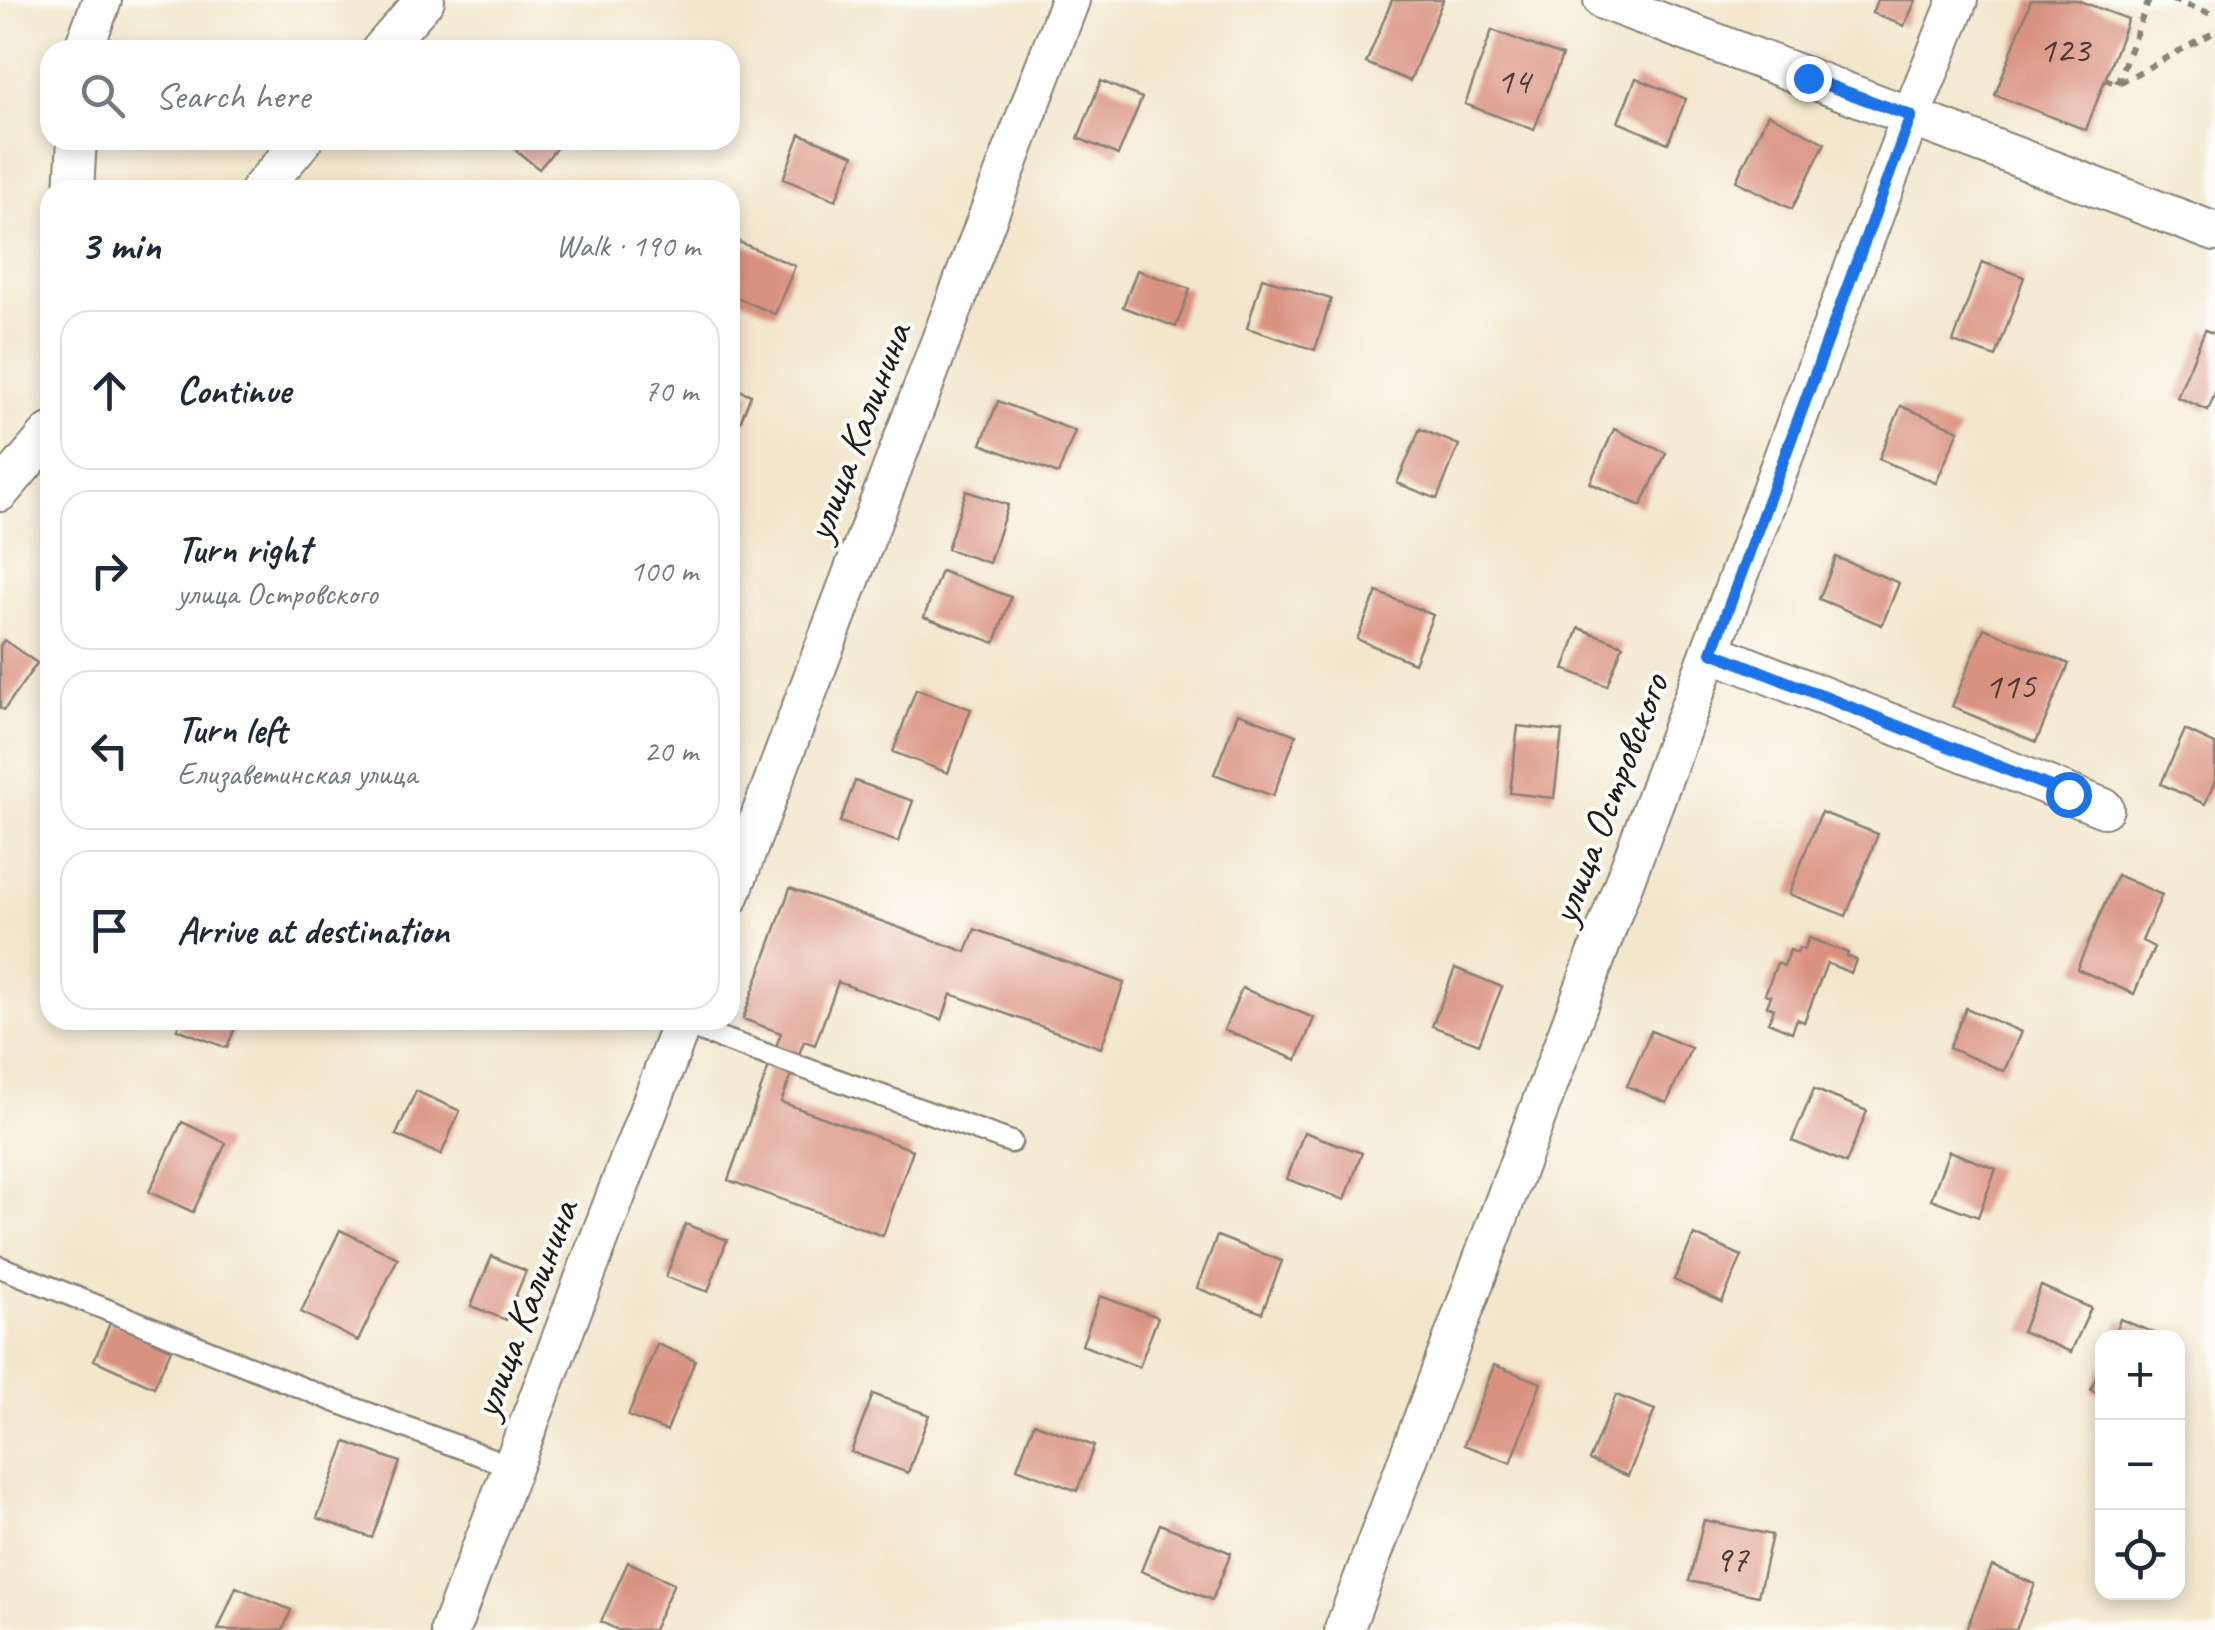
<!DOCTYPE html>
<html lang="en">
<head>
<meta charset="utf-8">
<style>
	body { margin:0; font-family:Caveat,sans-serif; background:#f2f2f3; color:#1f2937 }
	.controls { position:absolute; right:30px; bottom:30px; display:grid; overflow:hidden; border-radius:20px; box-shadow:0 5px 15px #0003 }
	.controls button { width:90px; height:90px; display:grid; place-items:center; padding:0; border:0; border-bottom:2px solid #e0e1e3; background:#fff; color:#1f2937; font:50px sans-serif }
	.stop { position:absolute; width:30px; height:30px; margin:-22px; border:8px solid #1a73e8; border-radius:50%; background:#fff }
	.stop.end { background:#1a73e8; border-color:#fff; box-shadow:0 2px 10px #0008 }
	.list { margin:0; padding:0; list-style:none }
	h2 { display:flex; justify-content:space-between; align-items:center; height:130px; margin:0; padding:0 40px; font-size:42px }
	h2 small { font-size:32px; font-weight:400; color:#747a83 }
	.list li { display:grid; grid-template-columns:65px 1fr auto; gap:30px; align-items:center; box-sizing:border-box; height:160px; margin:0 20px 20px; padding:0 20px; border:2px solid #e0e1e3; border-radius:30px }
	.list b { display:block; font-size:38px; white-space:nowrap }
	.list p { margin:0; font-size:32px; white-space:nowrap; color:#747a83 }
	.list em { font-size:32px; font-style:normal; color:#747a83 }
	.icon { flex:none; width:55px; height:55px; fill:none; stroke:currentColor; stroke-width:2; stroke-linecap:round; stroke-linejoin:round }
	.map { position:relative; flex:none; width:2215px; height:1630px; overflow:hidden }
	.search { position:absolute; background:#fff; box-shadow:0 5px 15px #0003; left:40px; top:40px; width:700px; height:110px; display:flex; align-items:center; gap:25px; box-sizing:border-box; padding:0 35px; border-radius:30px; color:#747a83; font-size:38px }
	.panel { position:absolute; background:#fff; box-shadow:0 5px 15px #0003; left:40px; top:180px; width:700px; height:850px; border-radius:30px }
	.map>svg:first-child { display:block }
</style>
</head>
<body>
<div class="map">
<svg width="2215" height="1630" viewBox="0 0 2215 1630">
	<rect width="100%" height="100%" fill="#fdfcf7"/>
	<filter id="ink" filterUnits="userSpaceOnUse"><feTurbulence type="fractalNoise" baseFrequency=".01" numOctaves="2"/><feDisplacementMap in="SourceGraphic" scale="20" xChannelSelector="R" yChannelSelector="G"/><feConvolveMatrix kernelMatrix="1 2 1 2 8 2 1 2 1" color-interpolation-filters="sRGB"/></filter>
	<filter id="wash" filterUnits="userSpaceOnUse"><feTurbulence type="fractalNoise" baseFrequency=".0048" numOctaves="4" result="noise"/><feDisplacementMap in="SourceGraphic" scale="40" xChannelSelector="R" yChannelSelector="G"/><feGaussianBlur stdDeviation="2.25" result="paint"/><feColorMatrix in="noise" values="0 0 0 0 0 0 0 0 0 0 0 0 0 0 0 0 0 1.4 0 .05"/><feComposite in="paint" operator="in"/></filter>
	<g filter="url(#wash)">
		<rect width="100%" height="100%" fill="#f3e6cc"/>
		<g id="blocks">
			<path fill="#d9917f" d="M1392,0H1443L1410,81L1366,63Z
				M1877,0H1916L1904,26L1872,13Z
				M2031,0H2077L2128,19L2086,130L1995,95Z
				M1492,30L1562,56L1534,130L1465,104Z
				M1636,78L1686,99L1668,143L1618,122Z
				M1101,81L1142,98L1118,155L1078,138Z
				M1768,114L1825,143L1792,209L1736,181Z
				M800,134L854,155L836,200L783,179Z
				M503,140H563L539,169Z
				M732,239L795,266L775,314L730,295Z
				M1982,262L2024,277L1996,357L1953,342Z
				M1137,270L1190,289L1176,327L1123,307Z
				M1262,278L1331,299L1315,350L1247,328Z
				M2205,330L2215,334V393L2208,410L2177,397Z
				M730,386L751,395L730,447Z
				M998,401L1075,431L1058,474L981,444Z
				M1901,406L1959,430L1936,483L1879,459Z
				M1420,429L1459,445L1437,499L1397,483Z
				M1614,429L1666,453L1641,506L1590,483Z
				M966,491L1008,505L989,563L947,549Z
				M1836,557L1899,583L1882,625L1819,599Z
				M941,571L1011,597L995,643L924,617Z
				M1377,592L1433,615L1414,663L1357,639Z
				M1579,628L1623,645L1607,686L1564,669Z
				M1984,628L2069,664L2036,742L1952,707Z
				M4,640L37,663L4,710L0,708V646Z
				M916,689L971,709L948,773L893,752Z
				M1238,713L1296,735L1273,796L1214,774Z
				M1518,726L1562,731L1554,798L1510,793Z
				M2185,730L2215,744V781L2205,804L2161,784Z
				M855,781L913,801L898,842L840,822Z
				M1821,812L1878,834L1846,916L1789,894Z
				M2117,875L2162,895L2142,941L2154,947L2134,994L2077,969Z
				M790,888L966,952L975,929L1124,983L1101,1048L951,994L942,1020L838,982L815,1045L804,1041L781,1102L913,1150L883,1236L728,1180L781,1033L743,1019Z
				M1809,938L1848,953L1847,956L1856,960L1851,973L1827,963L1804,1022L1797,1019L1792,1032L1768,1022L1774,1009L1767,1006L1771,996L1765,994L1777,963L1784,966L1790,950L1797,953L1799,948L1804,950Z
				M1455,968L1502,987L1479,1044L1432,1026Z
				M1242,988L1314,1018L1297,1060L1224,1030Z
				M1966,1008L2021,1032L2004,1071L1949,1048Z
				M180,1020H238L227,1048L177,1029Z
				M1651,1031L1691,1048L1667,1103L1627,1086Z
				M1814,1089L1867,1111L1846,1163L1792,1141Z
				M416,1091L460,1111L441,1155L396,1135Z
				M182,1122L226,1143L193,1212L149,1192Z
				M1304,1132L1362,1153L1345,1200L1287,1179Z
				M1949,1151L1996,1169L1978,1217L1931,1199Z
				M685,1224L727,1240L708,1292L666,1277Z
				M340,1230L398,1258L358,1341L301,1312Z
				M1694,1235L1742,1256L1722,1302L1674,1280Z
				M1217,1236L1282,1261L1262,1313L1197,1288Z
				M492,1256L526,1271L506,1320L471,1306Z
				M2041,1286L2091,1308L2071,1352L2022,1331Z
				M1100,1296L1158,1317L1139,1367L1082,1345Z
				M2120,1319L2164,1337V1338H2113Z
				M111,1321L171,1349L154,1387L94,1360Z
				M657,1344L695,1360L667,1431L628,1416Z
				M2102,1362V1395L2091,1390Z
				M1494,1365L1541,1383L1511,1463L1464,1445Z
				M873,1394L929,1415L908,1473L851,1452Z
				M1616,1395L1655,1410L1628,1476L1589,1460Z
				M1034,1423L1094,1446L1077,1491L1017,1468Z
				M346,1442L400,1462L372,1538L317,1518Z
				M1704,1520L1772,1535L1758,1596L1689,1581Z
				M1160,1524L1231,1553L1212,1600L1141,1571Z
				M628,1562L674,1583L653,1630H618L601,1622Z
				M1992,1566L2035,1584L2016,1630H1966Z
				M236,1587L291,1610L283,1630H218Z"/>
		</g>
	</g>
	<g filter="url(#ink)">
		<use href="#blocks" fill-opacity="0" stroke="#888174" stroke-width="2.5"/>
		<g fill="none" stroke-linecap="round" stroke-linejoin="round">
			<defs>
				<path id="lane" d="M681,1024L1011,1142
					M0,1267L332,1400L513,1467"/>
				<path id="street" d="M1603,0L2215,232
					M83,50L102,0
					M381,50L425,0
					M74,190L77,140
					M260,190L303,140
					M0,492L50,433
					M1712,652L2104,808
					M730,896L1070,0
					M450,1630L683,1020
					M1344,1630L1911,116L1958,0"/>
			</defs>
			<use href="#lane" stroke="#888174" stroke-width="25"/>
			<use href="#street" stroke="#888174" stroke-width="42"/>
			<path stroke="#888174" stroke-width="6" stroke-dasharray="8 8" stroke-linecap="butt" d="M2172,0L2215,15
				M2105,79L2117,84L2215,32
				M2117,83L2149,0"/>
			<use href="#lane" stroke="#fff" stroke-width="20"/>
			<use href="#street" stroke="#fff" stroke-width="38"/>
		</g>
	</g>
	<g fill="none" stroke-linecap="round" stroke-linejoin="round" filter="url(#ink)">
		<path stroke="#1a73e8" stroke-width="12" d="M1808,78L1911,116L1712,652L2068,794"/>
	</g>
	<g text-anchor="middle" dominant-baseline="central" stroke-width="8" stroke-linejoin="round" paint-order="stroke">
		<g font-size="38" fill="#4b3935">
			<text x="2064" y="49">123</text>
			<text x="1513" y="80">14</text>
			<text x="2010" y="685">115</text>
			<text x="1731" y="1558">97</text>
		</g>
		<g font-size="42" fill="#1c1c1c" stroke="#fdfcf7">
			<text transform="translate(858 432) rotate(-69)">улица Калинина</text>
			<text transform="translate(1609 799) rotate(-69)">улица Островского</text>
			<text transform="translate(525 1309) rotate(-69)">улица Калинина</text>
		</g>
	</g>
</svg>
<div class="controls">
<button>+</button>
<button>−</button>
<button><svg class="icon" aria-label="locate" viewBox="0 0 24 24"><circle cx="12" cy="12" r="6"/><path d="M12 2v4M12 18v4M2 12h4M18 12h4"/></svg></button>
</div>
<div class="stop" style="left:2068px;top:794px"></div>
<div class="stop end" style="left:1808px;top:78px"></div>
<div class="search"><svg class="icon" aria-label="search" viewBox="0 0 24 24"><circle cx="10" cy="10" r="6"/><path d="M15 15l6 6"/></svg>Search here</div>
<section class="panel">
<h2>3 min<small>Walk · 190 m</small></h2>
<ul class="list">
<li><svg class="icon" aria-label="ahead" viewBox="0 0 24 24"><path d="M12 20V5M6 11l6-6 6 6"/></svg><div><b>Continue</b></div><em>70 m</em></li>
<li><svg class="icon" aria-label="right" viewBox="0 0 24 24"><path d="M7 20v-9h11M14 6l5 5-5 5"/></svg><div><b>Turn right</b><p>улица Островского</p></div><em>100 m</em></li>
<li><svg class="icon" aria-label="left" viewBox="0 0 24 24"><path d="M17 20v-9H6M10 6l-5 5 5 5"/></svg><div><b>Turn left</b><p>Елизаветинская улица</p></div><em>20 m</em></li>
<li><svg class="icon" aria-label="arrive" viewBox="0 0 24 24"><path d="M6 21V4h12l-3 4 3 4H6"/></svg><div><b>Arrive at destination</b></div></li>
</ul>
</section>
</div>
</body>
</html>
